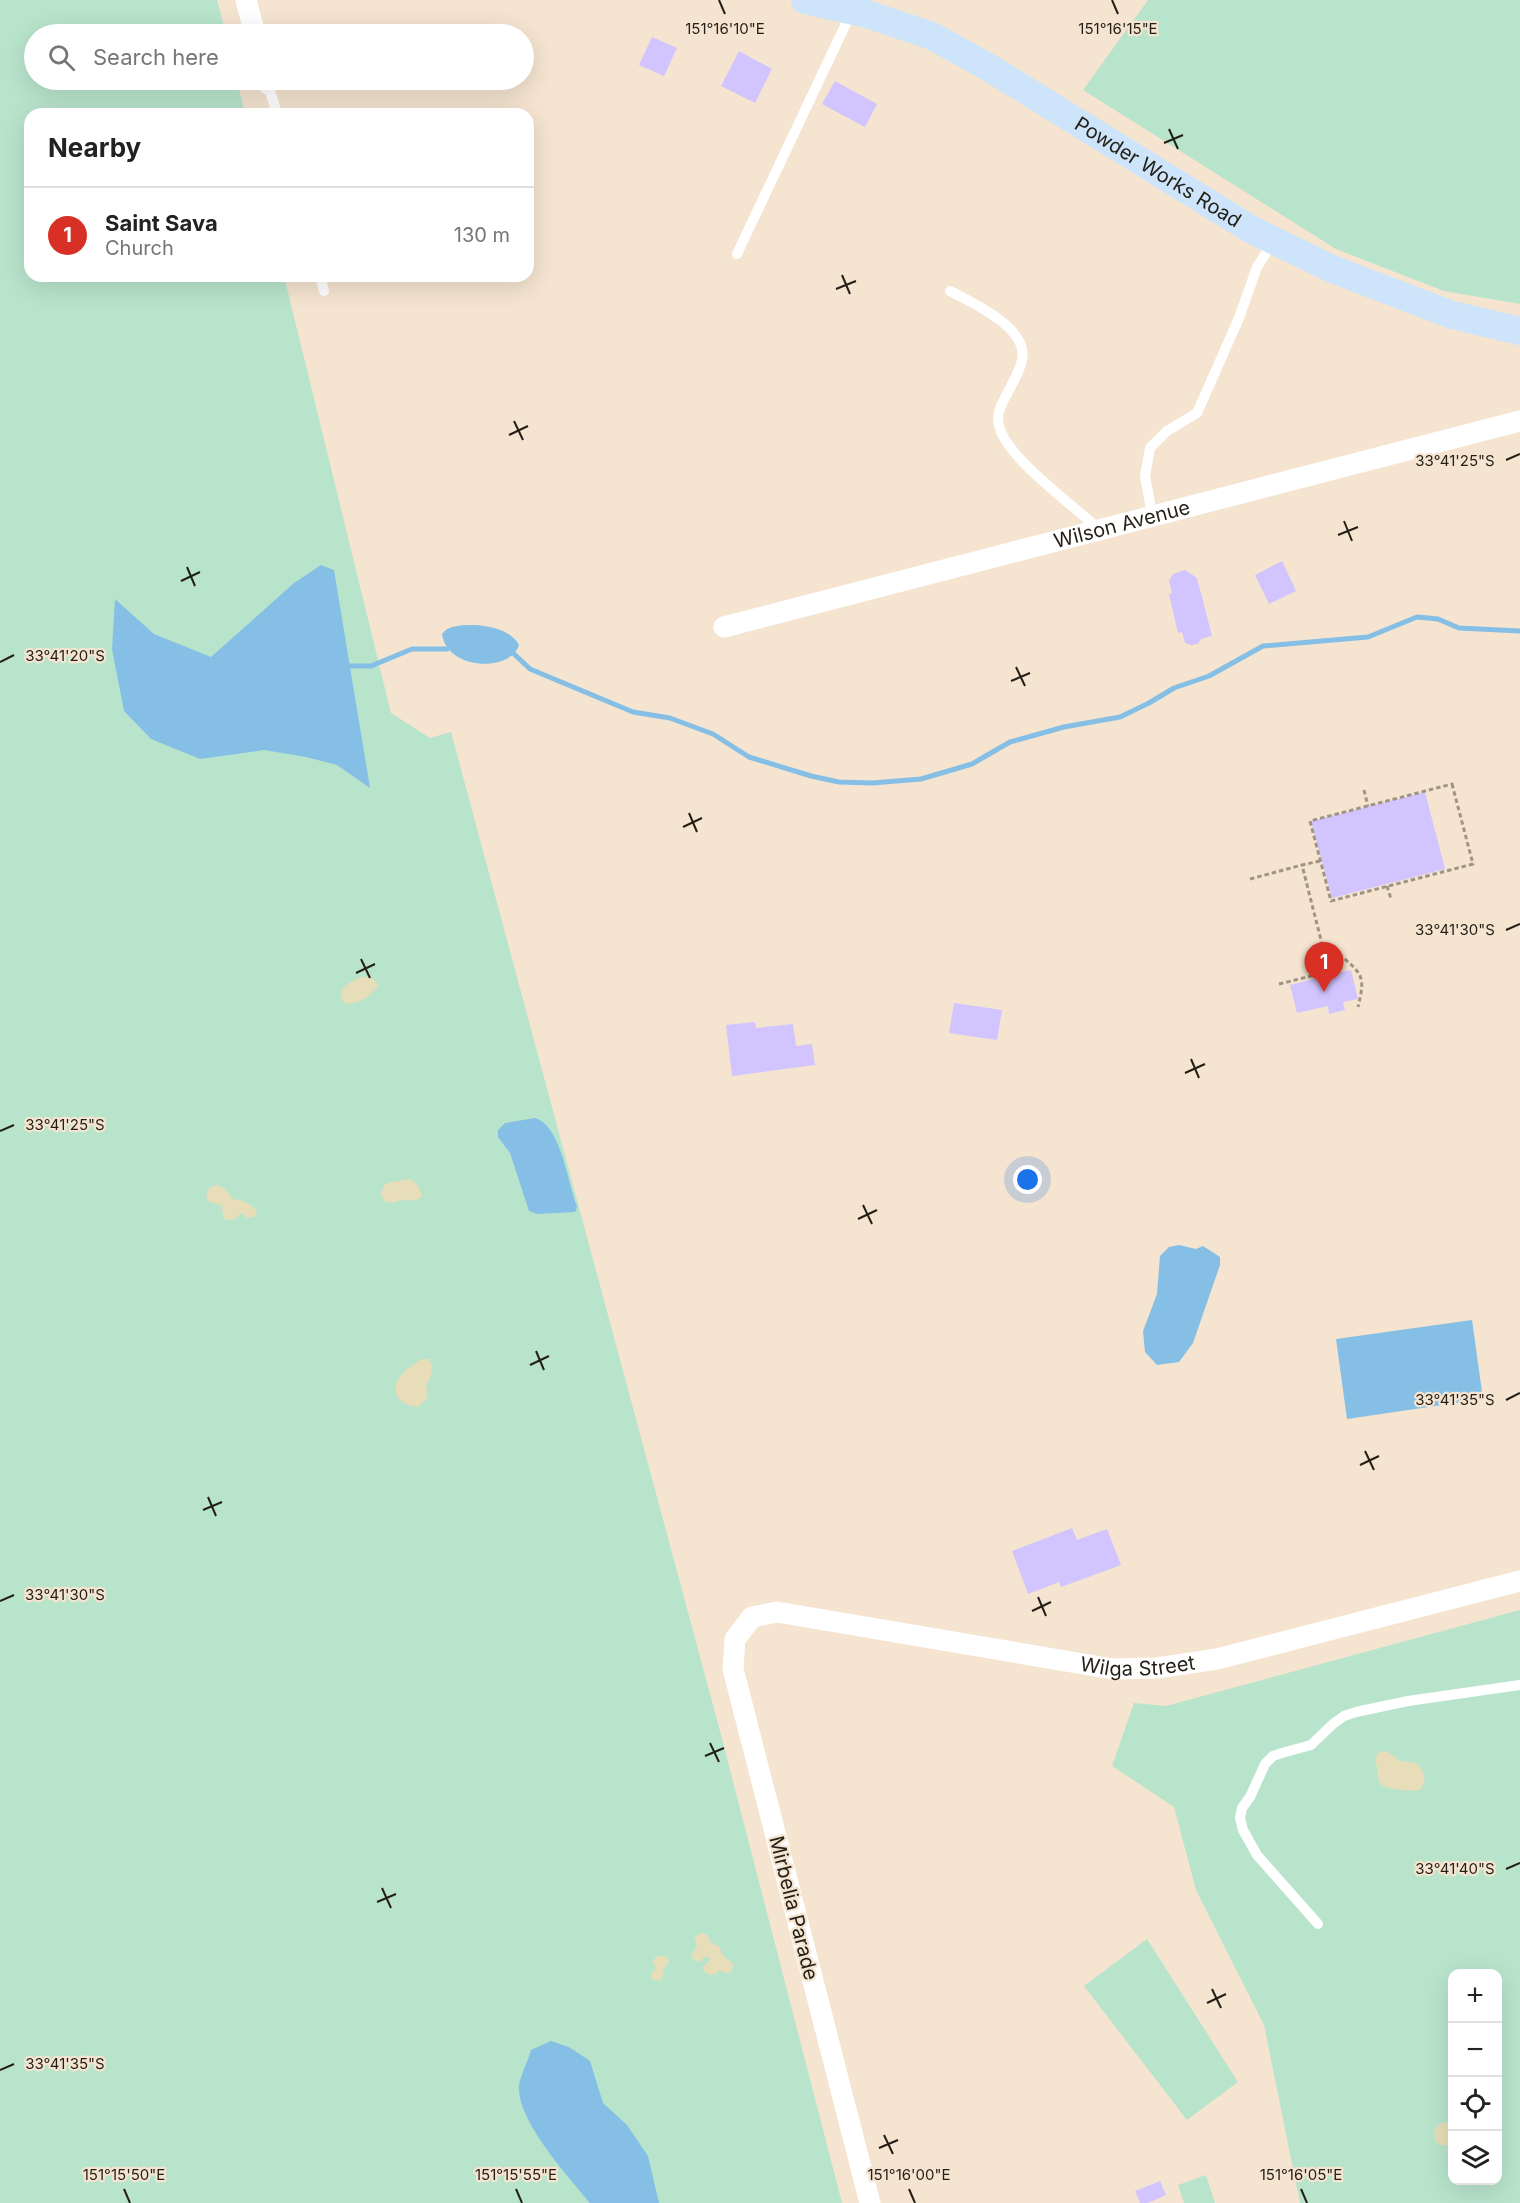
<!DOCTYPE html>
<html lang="en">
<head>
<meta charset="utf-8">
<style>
	body { margin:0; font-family:Inter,sans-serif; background:#f6f6f6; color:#222 }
	.controls { position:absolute; right:18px; bottom:18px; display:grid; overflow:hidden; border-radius:12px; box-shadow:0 6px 24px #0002 }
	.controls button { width:54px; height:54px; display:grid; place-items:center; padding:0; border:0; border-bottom:2px solid #e0e0e0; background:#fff; color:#222; font:30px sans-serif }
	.you { position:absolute; left:1028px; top:1180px; width:21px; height:21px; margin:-15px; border:4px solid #fff; border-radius:50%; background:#1a73e8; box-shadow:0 0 0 9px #1a73e833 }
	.badge { display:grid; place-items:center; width:39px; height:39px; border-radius:50%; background:#d93025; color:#fff; font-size:20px; font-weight:700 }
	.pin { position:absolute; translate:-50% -50px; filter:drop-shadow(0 2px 3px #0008) }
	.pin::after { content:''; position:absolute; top:32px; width:21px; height:18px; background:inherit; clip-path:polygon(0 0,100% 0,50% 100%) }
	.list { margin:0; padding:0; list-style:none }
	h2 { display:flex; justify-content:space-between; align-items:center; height:78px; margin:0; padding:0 24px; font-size:26px }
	h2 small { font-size:20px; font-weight:400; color:#767676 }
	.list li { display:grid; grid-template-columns:39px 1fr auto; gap:18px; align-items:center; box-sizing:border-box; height:96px; padding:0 24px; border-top:2px solid #e0e0e0 }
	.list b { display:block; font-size:22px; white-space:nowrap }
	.list p { margin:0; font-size:20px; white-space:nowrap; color:#767676 }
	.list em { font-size:20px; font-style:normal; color:#767676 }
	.icon { flex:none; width:33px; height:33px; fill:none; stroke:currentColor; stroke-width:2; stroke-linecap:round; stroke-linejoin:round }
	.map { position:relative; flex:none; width:1520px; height:2203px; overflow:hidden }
	.search { position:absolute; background:#fff; box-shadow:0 6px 24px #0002; left:24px; top:24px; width:510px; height:66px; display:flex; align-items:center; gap:15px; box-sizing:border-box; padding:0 21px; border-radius:33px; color:#767676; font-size:22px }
	.panel { position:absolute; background:#fff; box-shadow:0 6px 24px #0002; left:24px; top:108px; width:510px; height:174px; border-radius:18px }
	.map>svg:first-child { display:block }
</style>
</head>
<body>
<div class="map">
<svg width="1520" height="2203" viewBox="0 0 1520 2203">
	<rect width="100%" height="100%" fill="#f4e4d0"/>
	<path fill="#b9e4cc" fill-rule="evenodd" d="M0,0H217L226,34H34V80H237L245,114H30V276H284L391,713L430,738L451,732L720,1731L842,2203H0Z
		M1148,0H1520V304L1444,291L1336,249L1083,90Z
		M1520,1610V2203H1300L1264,2025L1196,1890L1174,1807L1112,1766L1134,1703L1166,1706ZM1452,1974H1498V2180H1452Z
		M1147,1939L1238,2082L1187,2120L1084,1986Z
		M1206,2175L1215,2203H1184L1178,2185Z"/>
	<path fill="#e7ddb8" d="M361,977C368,976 377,979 378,987C368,996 359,1006 345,1003L341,997C341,985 351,982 361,977Z
		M408,1179C415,1181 422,1188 421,1197C413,1204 412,1199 403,1200C395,1201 392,1205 384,1201L381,1194L384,1185C392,1180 399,1182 408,1179Z
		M217,1185L225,1189L233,1199C243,1200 251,1203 257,1212L256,1216L247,1218L241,1213L234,1220L224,1219L221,1205L209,1202L206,1196L209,1188Z
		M422,1359H429C434,1370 432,1375 426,1385L428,1397L418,1407C402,1406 389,1395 399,1378C404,1370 414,1364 422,1359Z
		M1386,1751L1401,1761L1416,1763L1421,1768L1425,1779L1421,1789C1414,1792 1409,1790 1402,1790C1372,1786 1382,1784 1375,1759L1379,1752Z
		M701,1933L707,1935L711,1943L719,1946L722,1954L733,1964L731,1972L725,1973L719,1970L716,1974L709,1975L704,1971L703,1967L709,1961V1957H704L700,1962L695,1961L691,1955L697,1947L694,1937Z
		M661,1956L667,1957L669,1963L664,1968L662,1979L655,1981L651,1977L652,1972L656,1969L653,1961L655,1958Z
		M1447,2122L1452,2123V2144L1444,2146L1436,2142L1434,2132L1439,2124Z"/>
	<path fill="#85bfe6" d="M321,565L334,570L370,788L337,765L306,757L264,750L200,759L151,739L124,711L112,649L115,599L154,634L211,657L294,583Z
		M477,625C492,627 511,630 519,645C510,673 447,670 442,634C449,624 465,625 477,625Z
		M535,1118C561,1125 568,1184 577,1206L576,1211L574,1212L537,1214L529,1211L510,1153L498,1137V1130L505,1123Z
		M1179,1245L1196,1249L1203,1246L1220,1257V1265L1193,1343L1179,1362L1157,1365L1145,1352L1143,1331L1157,1294L1160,1256L1169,1247Z
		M1472,1320L1483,1399L1347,1419L1336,1339Z
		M551,2041L569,2047L590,2061L603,2103L627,2125L648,2156L659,2203H590C569,2177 516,2120 519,2085C521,2074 528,2061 531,2050Z"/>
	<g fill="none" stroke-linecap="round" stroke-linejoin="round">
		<path stroke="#85bfe6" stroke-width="5" d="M513,653L530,669L633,712L670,718L713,734L749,757L811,776L839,782L872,783L921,779L972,764L1010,742L1064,727L1120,717L1149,703L1174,688L1209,676L1263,646L1368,637L1417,617L1438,619L1459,628L1520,631
			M350,666H371L412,649H447"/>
	</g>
	<path fill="#d2c4ff" d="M652,37L677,48L664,76L639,65Z
		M739,51L772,69L755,103L721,86Z
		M835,81L877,104L865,127L822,104Z
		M1282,561L1296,591L1269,604L1255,575Z
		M1185,570L1197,578L1212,636L1201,639L1198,644L1191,645L1185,643L1182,632L1178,633L1169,594L1172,593L1169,581L1173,574Z
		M1425,792L1445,869L1332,898L1311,821Z
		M1335,964L1337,973L1351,970L1358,999L1343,1002L1345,1010L1329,1014L1328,1006L1297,1013L1290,985L1321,977L1319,968Z
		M954,1003L1002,1010L997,1040L949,1033Z
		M755,1022L756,1028L793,1024L796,1046L812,1044L815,1065L732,1076L726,1025Z
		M1072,1528L1077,1540L1107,1529L1121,1565L1061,1587L1059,1582L1028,1594L1012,1551Z
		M1160,2181L1166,2195L1148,2203H1140L1135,2191Z"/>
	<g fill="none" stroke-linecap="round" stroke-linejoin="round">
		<path stroke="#a09485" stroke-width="3" stroke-dasharray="4.5 3" stroke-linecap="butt" d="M1452,784L1473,864L1331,901L1310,821Z
			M1364,790L1368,806
			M1320,861L1302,865L1325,956
			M1250,879L1302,865
			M1387,886L1391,899
			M1279,984L1315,975L1311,959L1338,953C1362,974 1366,975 1358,1007"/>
		<path stroke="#fff" stroke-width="10" d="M268,84L277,114
			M737,254L851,13
			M320,276L324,291
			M950,291C973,303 1029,328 1022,360C1020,371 1012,384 1007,394C1001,405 995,415 1000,429C1010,460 1074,506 1100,530
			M1149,518L1151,509L1145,476L1150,448L1167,431L1197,413L1239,318L1257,267L1273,242
			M1318,1924L1257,1855L1243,1830L1240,1818L1242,1808L1250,1797L1265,1764L1273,1756L1282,1753L1311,1745L1333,1724L1344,1716L1356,1712L1408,1701L1520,1685"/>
		<g stroke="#fff" stroke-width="21">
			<path d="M246,0L255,34"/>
			<path d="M267,80L268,84"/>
			<path id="s1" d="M724,627L1520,421"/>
			<path id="s2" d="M870,2203L733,1669L735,1639L752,1617L777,1612L1113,1669L1157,1668L1217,1659L1520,1581"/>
		</g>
		<path stroke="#cde4fa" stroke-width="28" id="s3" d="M805,0L867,14L932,36L988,67L1252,230L1332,269L1452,315L1520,331"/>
	</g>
	<path fill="none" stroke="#231e16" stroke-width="2" d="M719,0L725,14M1112,0L1118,14M1169,129L1178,149M1164,143L1183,135M842,275L850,294M836,289L856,281M514,421L523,440M509,435L528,426M1506,460L1520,454M1344,521L1352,541M1338,535L1358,527M187,567L195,586M181,581L200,572M0,662L14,655M1016,667L1025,686M1011,681L1030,673M689,813L697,832M683,827L702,818M1506,930L1520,924M361,959L370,978M356,973L375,964M1191,1059L1199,1078M1185,1073L1205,1064M0,1131L14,1125M863,1205L872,1224M858,1219L877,1210M536,1351L544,1370M530,1365L549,1356M1506,1400L1520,1393M1365,1451L1374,1470M1360,1465L1379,1456M208,1497L216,1516M203,1510L222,1502M1038,1597L1046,1616M0,1601L14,1595M1032,1611L1051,1602M710,1743L719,1762M705,1756L724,1748M1506,1869L1520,1863M382,1888L391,1908M377,1902L396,1894M1212,1989L1221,2008M1207,2003L1226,1994M0,2070L14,2064M884,2135L893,2154M879,2148L898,2140M124,2189L130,2203M516,2189L522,2203M909,2189L915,2203M1301,2189L1307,2203"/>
	<g text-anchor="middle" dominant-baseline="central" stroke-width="4.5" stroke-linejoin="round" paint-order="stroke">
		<g font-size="20" fill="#231e16" stroke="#f4e4d0">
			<text stroke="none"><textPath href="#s3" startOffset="396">Powder Works Road</textPath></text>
			<text stroke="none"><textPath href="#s1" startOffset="411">Wilson Avenue</textPath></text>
			<text stroke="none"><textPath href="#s2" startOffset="1000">Wilga Street</textPath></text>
			<text transform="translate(794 1908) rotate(76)">Mirbelia Parade</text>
		</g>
	</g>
	<g font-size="15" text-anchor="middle" fill="#231e16" stroke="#f4e4d0" stroke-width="4.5" stroke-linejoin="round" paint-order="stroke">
		<text x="725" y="34">151°16'10"E</text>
		<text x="1118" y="34">151°16'15"E</text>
		<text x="1455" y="466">33°41'25"S</text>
		<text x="65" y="661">33°41'20"S</text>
		<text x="1455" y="935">33°41'30"S</text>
		<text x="65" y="1130">33°41'25"S</text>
		<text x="1455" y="1405">33°41'35"S</text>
		<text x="65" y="1600">33°41'30"S</text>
		<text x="1455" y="1874">33°41'40"S</text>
		<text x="65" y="2069">33°41'35"S</text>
		<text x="124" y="2180">151°15'50"E</text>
		<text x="516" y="2180">151°15'55"E</text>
		<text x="909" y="2180">151°16'00"E</text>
		<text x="1301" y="2180">151°16'05"E</text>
	</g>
</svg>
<div class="controls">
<button>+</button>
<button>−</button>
<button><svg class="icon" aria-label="locate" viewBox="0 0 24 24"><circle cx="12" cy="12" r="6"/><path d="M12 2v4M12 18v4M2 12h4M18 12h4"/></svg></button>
<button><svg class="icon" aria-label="layers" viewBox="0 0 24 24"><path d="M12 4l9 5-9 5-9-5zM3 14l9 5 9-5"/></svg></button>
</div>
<div class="you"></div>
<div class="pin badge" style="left:1324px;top:992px">1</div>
<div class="search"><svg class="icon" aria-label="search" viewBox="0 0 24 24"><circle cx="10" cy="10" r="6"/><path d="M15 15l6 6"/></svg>Search here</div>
<section class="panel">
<h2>Nearby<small></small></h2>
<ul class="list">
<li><span class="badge">1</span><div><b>Saint Sava</b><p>Church</p></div><em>130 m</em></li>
</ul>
</section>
</div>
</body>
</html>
